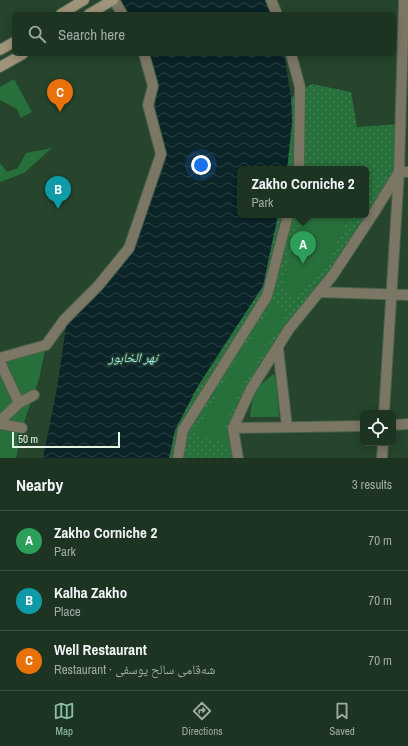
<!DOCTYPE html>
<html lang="en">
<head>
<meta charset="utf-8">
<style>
	body { margin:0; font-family:"Archivo Narrow","Noto Naskh Arabic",sans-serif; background:#293f2e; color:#f1f3f6 }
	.controls { position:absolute; right:12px; bottom:12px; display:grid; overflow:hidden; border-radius:6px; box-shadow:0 2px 10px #0003 }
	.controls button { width:36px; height:36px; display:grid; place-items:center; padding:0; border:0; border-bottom:1px solid #3a4f3f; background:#1c3421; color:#f1f3f6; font:20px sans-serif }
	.scale { position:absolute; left:12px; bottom:10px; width:108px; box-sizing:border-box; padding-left:4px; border:2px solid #e3f5e5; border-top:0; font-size:11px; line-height:14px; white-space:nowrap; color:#e3f5e5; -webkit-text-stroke:3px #26452c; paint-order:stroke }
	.you { position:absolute; left:201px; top:165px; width:14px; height:14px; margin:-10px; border:3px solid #fff; border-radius:50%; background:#1a73e8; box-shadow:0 0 0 6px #1a73e833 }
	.badge { display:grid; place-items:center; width:26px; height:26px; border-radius:50%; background:#8abfa5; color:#fff; font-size:13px; font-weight:700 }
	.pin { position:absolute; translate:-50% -33px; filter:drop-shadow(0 1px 2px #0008) }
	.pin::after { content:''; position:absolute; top:21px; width:14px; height:12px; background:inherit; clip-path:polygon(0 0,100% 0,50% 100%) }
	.popup { position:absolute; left:237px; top:166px; width:132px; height:52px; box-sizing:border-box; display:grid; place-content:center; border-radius:6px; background:#1c3421; filter:drop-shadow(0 1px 3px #0005); font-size:13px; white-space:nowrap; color:#a0aaa5 }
	.popup b { font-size:15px; color:#f1f3f6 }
	.popup::after { content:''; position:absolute; left:50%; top:100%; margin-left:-8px; border:8px solid transparent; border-top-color:#1c3421 }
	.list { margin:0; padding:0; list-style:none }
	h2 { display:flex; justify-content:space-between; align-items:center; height:52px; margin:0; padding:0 16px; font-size:17px }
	h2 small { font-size:13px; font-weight:400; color:#a0aaa5 }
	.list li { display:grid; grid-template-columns:26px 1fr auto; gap:12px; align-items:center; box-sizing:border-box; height:60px; padding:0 16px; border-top:1px solid #3a4f3f }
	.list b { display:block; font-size:15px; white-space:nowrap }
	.list p { margin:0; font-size:13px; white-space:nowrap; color:#a0aaa5 }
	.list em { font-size:13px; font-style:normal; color:#a0aaa5 }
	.icon { flex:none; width:22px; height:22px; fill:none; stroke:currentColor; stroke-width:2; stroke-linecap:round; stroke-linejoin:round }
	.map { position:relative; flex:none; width:408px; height:458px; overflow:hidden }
	.search { position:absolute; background:#1c3421; box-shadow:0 2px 10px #0003; left:12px; right:12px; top:12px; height:44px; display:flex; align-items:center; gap:10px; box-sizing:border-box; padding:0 14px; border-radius:6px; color:#a0aaa5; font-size:15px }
	.sheet { height:232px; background:#1c3421 }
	nav { display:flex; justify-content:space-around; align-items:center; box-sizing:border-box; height:56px; border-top:1px solid #3a4f3f; background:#1c3421; font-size:11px; color:#a0aaa5 }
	nav a { display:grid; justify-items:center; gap:2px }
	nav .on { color:#8abfa5 }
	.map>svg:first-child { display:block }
</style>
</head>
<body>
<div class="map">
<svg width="408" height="458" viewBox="0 0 408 458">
	<defs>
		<pattern id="park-dots" width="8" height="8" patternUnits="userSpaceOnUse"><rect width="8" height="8" fill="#28703b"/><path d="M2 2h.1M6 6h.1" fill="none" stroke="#478557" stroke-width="1.8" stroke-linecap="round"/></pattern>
		<pattern id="water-waves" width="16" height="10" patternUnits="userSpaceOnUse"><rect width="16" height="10" fill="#0a2428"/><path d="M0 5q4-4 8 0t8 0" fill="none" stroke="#2e4447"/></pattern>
	</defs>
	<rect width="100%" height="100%" fill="#26452c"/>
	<path fill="url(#park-dots)" d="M312,84L351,92L357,127L401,124L399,172L252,387L233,428L234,458H169L175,430L195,391L262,286L277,215H366V169H287L292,122L291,98Z"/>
	<path fill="#28703b" d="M14,79L32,112L21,118L17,109L0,100V87Z
		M52,148L24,173L0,182V163L7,172L18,168L26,153Z
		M302,215H350L327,265L294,295L281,288Z
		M273,304L288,313L243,384L225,424L232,455L219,442L195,434L233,366Z
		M46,345L39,379L22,428L16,458H0V358Z
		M274,374L277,386L279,417H250C253,393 254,388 274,374Z"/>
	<path fill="url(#water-waves)" d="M121,0H267L272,14H129Z
		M150,54H284L291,97L292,122L287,169H240V215H278L263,286L199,384L175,430L169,458H43L57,388L66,327L134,250L167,154L155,110L157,84Z"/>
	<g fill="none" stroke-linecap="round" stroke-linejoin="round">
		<defs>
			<path id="pedestrian" d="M114,0L122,14
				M271,0L277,14
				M291,54L300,87L299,169
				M0,358L46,345L64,320L98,286L129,248L161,154L148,105L153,86L144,54
				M0,362L19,403
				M0,421L19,403L34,395
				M0,424L22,428
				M178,458L183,430L267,296L288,215"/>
			<path id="minor" d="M319,292L408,295
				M278,348L287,427
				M384,413L399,172H408
				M393,425L408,424
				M233,428L363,426
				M238,458L233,428L251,389L289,329L333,275L375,211L399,172L404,0
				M382,458L383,443"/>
			<path id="secondary" d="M61,14L84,0
				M89,14L113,0
				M0,50L14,42
				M0,67L23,54"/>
		</defs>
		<use href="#pedestrian" stroke="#44614a" stroke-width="12"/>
		<use href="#minor" stroke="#44614a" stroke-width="12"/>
		<use href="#secondary" stroke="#44614a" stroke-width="12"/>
		<use href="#pedestrian" stroke="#7c7665" stroke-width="10"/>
		<use href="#minor" stroke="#7c7665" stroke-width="10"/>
		<use href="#secondary" stroke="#a0957b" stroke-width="10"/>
	</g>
	<g text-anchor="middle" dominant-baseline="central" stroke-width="3" stroke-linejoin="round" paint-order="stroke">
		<g font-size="13" font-style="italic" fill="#9ae6f2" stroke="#26452c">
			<text x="133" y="357">نهر الخابور</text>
		</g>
	</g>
</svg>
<div class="controls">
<button><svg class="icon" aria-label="locate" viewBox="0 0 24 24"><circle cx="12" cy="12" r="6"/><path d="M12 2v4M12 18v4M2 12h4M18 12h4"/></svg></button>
</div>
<div class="scale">50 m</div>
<div class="you"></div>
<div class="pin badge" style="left:303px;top:264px;background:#2e9e5b">A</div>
<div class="popup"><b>Zakho Corniche 2</b>Park</div>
<div class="pin badge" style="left:58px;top:209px;background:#0f9aa8">B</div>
<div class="pin badge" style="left:60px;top:112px;background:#e8710a">C</div>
<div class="search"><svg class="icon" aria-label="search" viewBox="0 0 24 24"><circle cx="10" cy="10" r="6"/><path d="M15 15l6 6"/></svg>Search here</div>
</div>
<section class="sheet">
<h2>Nearby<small>3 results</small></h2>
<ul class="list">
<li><span class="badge" style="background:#2e9e5b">A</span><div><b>Zakho Corniche 2</b><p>Park</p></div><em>70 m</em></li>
<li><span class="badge" style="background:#0f9aa8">B</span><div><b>Kalha Zakho</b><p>Place</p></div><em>70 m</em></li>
<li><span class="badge" style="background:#e8710a">C</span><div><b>Well Restaurant</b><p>Restaurant · شەقامی سالح یوسفی</p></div><em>70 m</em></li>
</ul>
</section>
<nav>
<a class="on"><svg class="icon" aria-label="map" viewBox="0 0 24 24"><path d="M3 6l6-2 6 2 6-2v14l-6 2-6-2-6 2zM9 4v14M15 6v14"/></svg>Map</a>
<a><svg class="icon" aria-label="directions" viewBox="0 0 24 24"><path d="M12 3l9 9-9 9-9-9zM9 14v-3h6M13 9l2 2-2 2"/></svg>Directions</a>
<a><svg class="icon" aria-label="saved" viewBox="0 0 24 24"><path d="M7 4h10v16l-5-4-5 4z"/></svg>Saved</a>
</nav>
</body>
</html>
